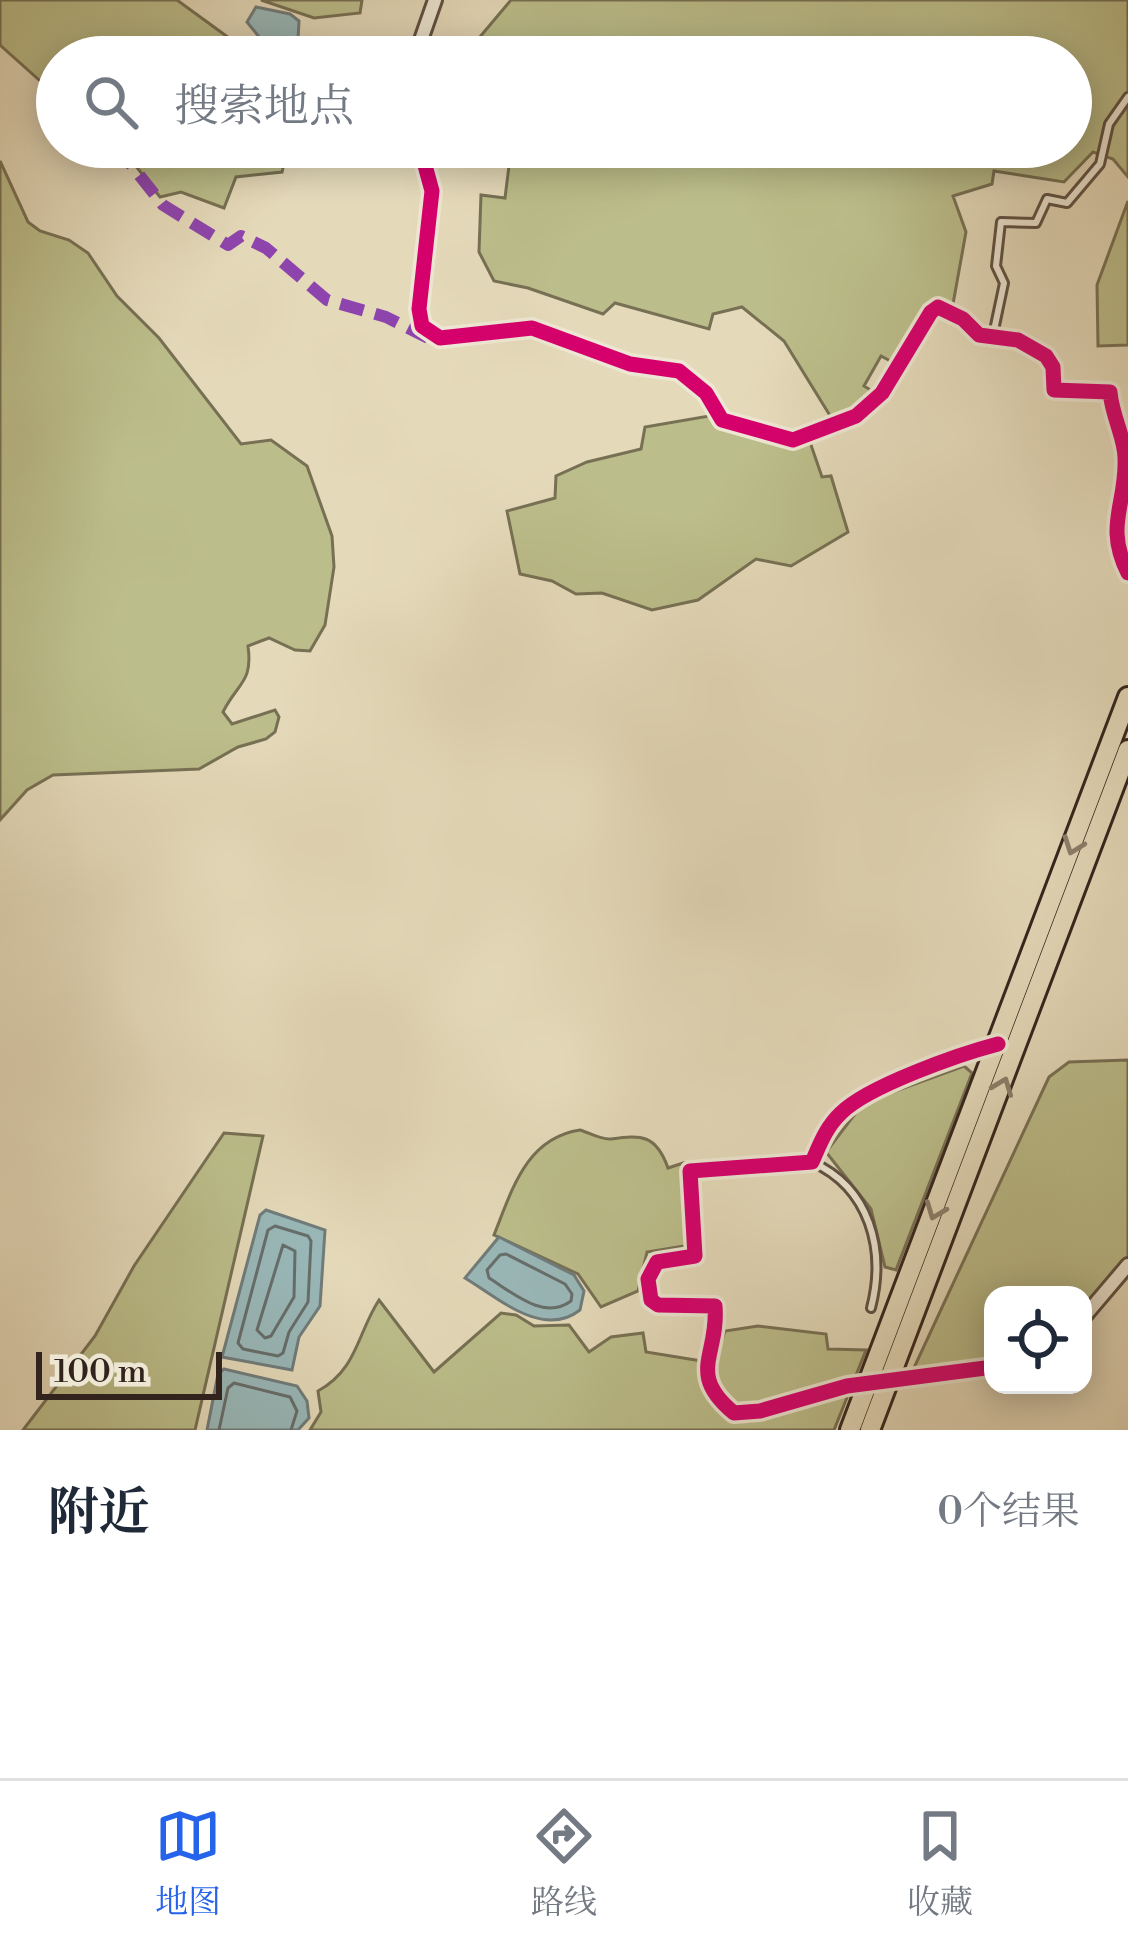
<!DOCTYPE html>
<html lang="zh">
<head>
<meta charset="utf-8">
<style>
	body { margin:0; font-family:"Libre Bodoni","Noto Serif SC",serif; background:#f2f2f3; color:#1f2937 }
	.controls { position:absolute; right:36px; bottom:36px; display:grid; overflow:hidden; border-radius:24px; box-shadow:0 6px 30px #0003 }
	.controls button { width:108px; height:108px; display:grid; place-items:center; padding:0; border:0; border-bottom:3px solid #e0e1e3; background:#fff; color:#1f2937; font:60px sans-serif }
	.scale { position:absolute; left:36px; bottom:30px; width:186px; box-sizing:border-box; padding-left:12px; border:6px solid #33231d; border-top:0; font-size:33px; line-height:42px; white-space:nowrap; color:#33231d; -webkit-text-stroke:9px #ede6d2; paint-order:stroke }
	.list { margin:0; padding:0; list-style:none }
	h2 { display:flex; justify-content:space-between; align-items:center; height:156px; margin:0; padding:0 48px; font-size:51px }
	h2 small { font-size:39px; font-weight:400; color:#747a83 }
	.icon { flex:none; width:66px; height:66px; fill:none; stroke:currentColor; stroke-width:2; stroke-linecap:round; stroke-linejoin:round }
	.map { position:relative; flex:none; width:1128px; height:1430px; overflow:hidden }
	.search { position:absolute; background:#fff; box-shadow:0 6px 30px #0003; left:36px; right:36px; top:36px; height:132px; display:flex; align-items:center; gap:30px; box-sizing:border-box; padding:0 42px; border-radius:66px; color:#747a83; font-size:45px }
	.sheet { height:348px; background:#fff }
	nav { display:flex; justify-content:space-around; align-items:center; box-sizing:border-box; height:168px; border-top:3px solid #e0e1e3; background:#fff; font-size:33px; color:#747a83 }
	nav a { display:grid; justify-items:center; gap:6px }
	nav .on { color:#2563eb }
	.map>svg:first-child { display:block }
</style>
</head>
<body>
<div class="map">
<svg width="1128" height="1430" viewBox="0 0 1128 1430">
	<rect width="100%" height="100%" fill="#e4d9b9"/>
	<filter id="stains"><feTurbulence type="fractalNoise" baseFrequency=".00167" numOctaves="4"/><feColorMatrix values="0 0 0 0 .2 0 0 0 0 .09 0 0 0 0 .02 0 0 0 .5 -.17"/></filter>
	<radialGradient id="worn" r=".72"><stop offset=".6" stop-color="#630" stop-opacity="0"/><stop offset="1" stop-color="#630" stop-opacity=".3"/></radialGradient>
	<path fill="#bbbd8a" stroke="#777054" stroke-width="3" d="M0,0H177L255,57H57V96L0,45Z
		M261,0H362L360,13L314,18Z
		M511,0H1128V177L1113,159L1093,152L1064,182L994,171L992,184L953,196L966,232L953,304L935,299L896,364L881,356L864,386L877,394L865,407L834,422L784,341L742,307L713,314L709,329L615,303L603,314L528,288L494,281L479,252L481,195L505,198L511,150L491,147H1071V57H463Z
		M121,147H288L282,172L236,177L224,208L181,192L160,197Z
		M0,161L28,222L40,231L69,240L88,253L117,296L159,338L241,444L271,440L307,466L332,536L334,567L325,625L310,651L295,650L269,638L248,646C253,683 238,682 223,712L232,724L275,710L279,717L275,732L266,739L238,747L199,769L53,775L27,790L0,820Z
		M1128,201V345L1098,346L1097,285Z
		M709,416C740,433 775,444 810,442L822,477L831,476L848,532L791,566L756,559L698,600L652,610L602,593L576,594L552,581L520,574L507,511L555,498L556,476L587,462L641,449L645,427Z
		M1128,1060V1256L1083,1309V1295H993V1360L912,1372L1049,1077L1069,1062Z
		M964,1066L972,1073L896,1270L885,1267L871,1209L826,1152L858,1110L890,1093Z
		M580,1130C590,1133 601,1140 611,1139C641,1135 656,1134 668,1168L683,1163L690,1245L647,1252L638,1291L601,1307L578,1274L494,1235C512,1190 526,1138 580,1130Z
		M224,1133L263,1136L195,1430H23L95,1336L134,1266Z
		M379,1300L434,1372L501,1313L516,1315L534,1326L569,1325L589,1352L611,1337L643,1333L646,1352L714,1363L725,1331L758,1326L826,1334L828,1349L866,1350L834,1430H310L321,1412L318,1391C357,1370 357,1334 379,1300Z"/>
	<path fill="#99b8b9" stroke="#707c7b" stroke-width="3" d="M256,7L290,14L299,21L297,57H277L272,53L247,22Z
		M266,1210L325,1230L320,1306L299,1337L292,1370L222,1357L260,1215Z
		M499,1237L574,1275L584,1291L580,1310C543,1339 498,1298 465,1278Z
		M224,1369L297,1386L307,1401L309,1418L298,1430H207L218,1374Z"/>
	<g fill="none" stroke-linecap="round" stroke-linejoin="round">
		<path stroke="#666e6b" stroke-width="3" d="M275,1226L308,1236L311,1241L308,1302L289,1332L283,1353L278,1356L243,1349L238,1343L268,1230Z
			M283,1245L295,1251L294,1297L271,1336L265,1338L257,1330Z
			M506,1254L565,1284L572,1294L571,1301C544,1321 513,1293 489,1278L487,1270L500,1255Z
			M219,1430L228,1388L234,1383L290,1397L297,1411L291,1430"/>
		<defs>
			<path id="lane" d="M993,335L1004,283L996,266L1001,222L1036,223L1047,199L1067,203L1100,164L1109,124L1128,97
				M812,1162C870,1188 886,1250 871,1308"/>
			<path id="street" d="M415,57L435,0
				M420,147L432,191L419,309L422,326L440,338L532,328L630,364L679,371L706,393L722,420L793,440L856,416L882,393L931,312L938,307L963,319L979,335L1018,340L1046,356L1053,367L1054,390L1110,392C1112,416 1125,438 1125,458C1127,504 1104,525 1128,573
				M1083,1318L1128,1265
				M908,1378L993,1367
				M847,1386L747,1414L734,1413C686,1373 719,1356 715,1306L658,1305L651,1300L648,1279L657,1262L695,1256L690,1171L812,1162C820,1144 826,1127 841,1113C868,1087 959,1054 997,1044"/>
			<path id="primary" d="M850,1430L1128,697
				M870,1430L1128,750"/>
		</defs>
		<use href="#lane" stroke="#5f5044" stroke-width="12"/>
		<use href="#street" stroke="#5f5044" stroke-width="18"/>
		<use href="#primary" stroke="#33231d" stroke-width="24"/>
		<use href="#lane" stroke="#ede6d2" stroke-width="6"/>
		<use href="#street" stroke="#ede6d2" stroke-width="12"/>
		<use href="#primary" stroke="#e4d9b9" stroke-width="18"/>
		<path stroke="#8e44ad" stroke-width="12" stroke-dasharray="24 12" stroke-linecap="butt" d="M117,147L163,205L228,245L241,236L266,248L327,300L386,317L428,338"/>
		<defs>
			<path id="cycleway" d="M420,147L432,191L419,309L422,326L440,338L532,328L630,364L679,371L706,393L722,420L793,440L856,416L882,393L931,312L938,307L963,319L979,335L1018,340L1046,356L1053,367L1054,390L1110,392C1112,416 1125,438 1125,458C1127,504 1104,525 1128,573
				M993,1367L847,1386L760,1411L734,1413C686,1373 719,1356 715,1306L658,1305L651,1300L648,1279L657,1262L695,1256L690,1171L812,1162C820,1144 826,1127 841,1113C868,1086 960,1054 998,1044"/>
		</defs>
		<use href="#cycleway" stroke="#ede6d2" stroke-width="22"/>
		<use href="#cycleway" stroke="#d6006c" stroke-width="15"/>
	</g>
	<defs><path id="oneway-chevron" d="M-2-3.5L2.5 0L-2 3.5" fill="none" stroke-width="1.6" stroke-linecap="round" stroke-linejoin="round" transform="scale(3)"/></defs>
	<g stroke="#8c7e6b">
		<use href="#oneway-chevron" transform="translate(1073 846) rotate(110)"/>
		<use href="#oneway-chevron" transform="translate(1003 1086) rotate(-69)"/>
		<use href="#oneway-chevron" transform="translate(935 1211) rotate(111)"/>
	</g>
	<rect width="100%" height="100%" filter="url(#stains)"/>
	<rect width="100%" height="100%" fill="url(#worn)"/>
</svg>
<div class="controls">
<button><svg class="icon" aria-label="locate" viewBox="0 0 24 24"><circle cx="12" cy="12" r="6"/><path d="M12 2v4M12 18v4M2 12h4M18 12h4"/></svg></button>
</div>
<div class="scale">100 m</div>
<div class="search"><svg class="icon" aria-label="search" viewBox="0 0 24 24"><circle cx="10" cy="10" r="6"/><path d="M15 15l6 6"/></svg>搜索地点</div>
</div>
<section class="sheet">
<h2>附近<small>0个结果</small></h2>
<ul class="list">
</ul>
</section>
<nav>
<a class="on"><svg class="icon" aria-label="map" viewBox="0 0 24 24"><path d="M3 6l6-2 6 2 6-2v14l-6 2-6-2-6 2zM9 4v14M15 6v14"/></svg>地图</a>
<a><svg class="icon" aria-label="directions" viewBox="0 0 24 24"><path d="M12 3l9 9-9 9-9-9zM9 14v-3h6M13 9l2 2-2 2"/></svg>路线</a>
<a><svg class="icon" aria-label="saved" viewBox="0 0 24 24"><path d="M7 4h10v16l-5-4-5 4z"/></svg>收藏</a>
</nav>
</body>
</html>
